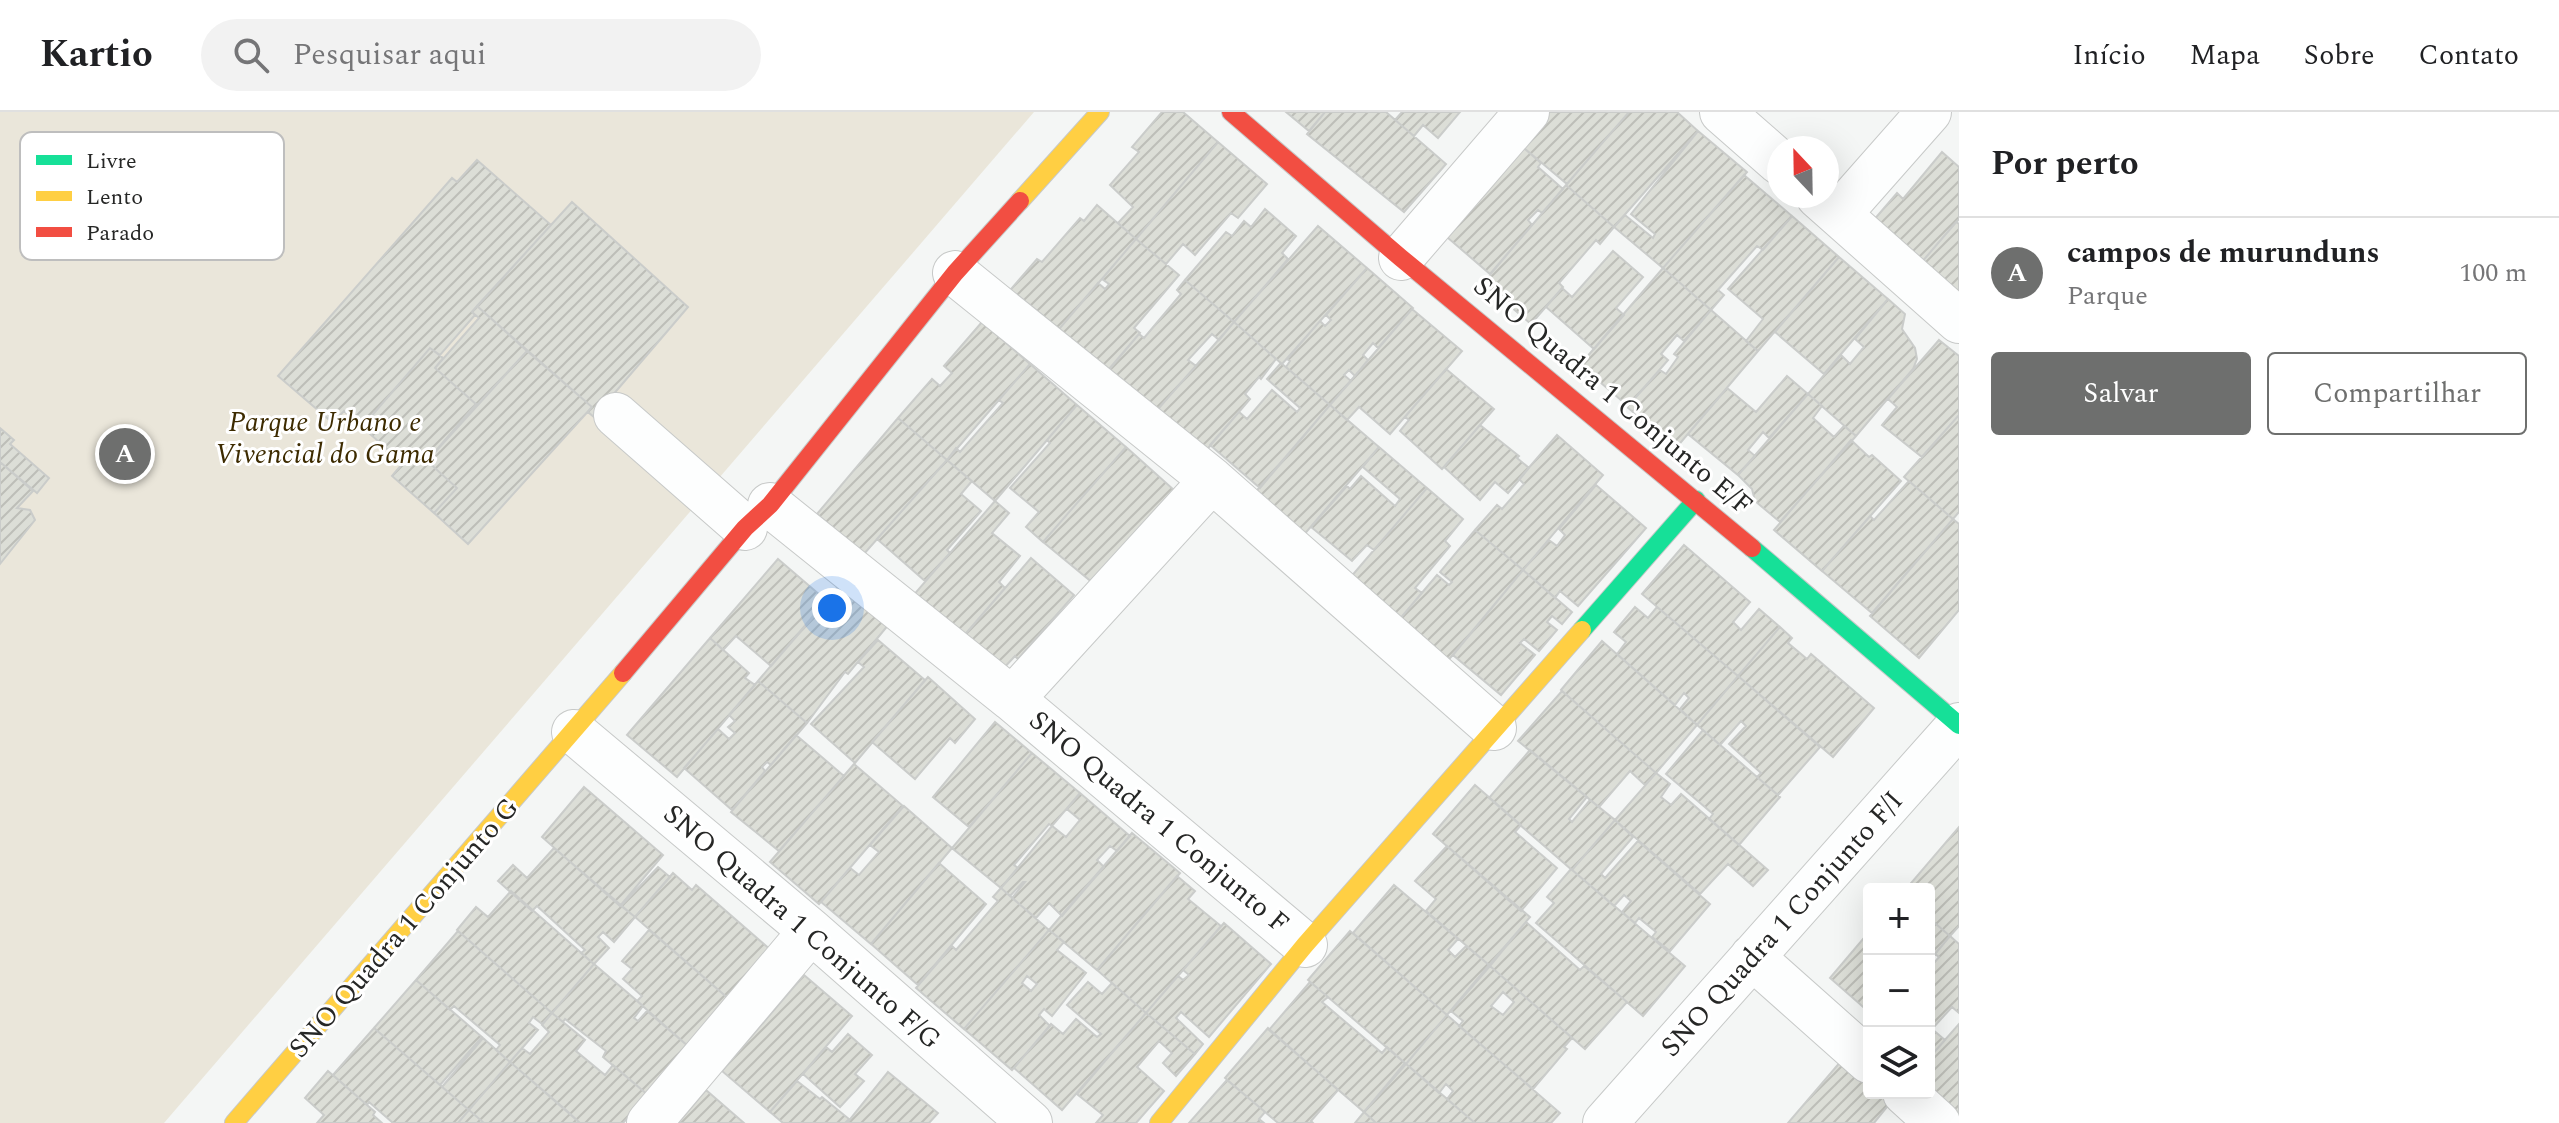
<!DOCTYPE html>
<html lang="pt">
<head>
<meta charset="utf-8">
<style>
	body { margin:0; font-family:Spectral,serif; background:#f2f2f2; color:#202124 }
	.controls { position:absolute; right:24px; bottom:24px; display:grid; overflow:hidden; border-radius:8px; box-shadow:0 8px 32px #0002 }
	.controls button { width:72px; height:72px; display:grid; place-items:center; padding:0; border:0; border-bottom:2px solid #e0e0e0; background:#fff; color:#202124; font:40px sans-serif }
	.compass { position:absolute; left:1767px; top:24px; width:72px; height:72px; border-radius:50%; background:#fff; box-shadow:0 8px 32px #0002; rotate:338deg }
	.you { position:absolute; left:832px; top:496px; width:28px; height:28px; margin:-20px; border:6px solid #fff; border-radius:50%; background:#1a73e8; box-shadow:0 0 0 12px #1a73e833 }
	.badge { display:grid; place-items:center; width:52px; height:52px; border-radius:50%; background:#6e6f6e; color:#fff; font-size:26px; font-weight:700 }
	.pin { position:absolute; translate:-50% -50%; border:4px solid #fff; box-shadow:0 2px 8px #0006 }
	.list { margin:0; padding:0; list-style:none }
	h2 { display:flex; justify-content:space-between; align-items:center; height:104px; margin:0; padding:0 32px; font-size:34px }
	h2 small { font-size:26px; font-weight:400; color:#757577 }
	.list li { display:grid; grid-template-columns:52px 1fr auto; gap:24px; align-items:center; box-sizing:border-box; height:112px; padding:0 32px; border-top:2px solid #e0e0e0 }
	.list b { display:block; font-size:30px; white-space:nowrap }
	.list p { margin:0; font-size:26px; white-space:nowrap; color:#757577 }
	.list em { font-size:26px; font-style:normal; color:#757577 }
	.actions { display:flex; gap:16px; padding:24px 32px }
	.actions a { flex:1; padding:18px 0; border:2px solid #6e6f6e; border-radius:8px; text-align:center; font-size:28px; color:#6e6f6e }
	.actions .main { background:#6e6f6e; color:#fff }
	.icon { flex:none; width:44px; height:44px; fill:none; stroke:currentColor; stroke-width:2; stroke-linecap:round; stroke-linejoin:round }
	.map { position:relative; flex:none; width:1959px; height:1011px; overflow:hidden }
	header { display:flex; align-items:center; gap:48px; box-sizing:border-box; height:112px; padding:0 40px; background:#fff; border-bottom:2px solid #e0e0e0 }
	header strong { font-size:38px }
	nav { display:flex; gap:44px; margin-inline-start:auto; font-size:28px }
	.search { width:560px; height:72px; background:#f2f2f2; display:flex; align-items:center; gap:20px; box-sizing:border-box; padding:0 28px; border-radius:44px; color:#757577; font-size:30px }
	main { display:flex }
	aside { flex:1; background:#fff }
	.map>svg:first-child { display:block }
</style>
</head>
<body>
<header>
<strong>Kartio</strong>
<div class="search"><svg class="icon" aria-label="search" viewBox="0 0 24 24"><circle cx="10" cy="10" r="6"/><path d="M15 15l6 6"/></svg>Pesquisar aqui</div>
<nav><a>Início</a><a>Mapa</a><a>Sobre</a><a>Contato</a></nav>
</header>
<main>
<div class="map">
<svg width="1959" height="1011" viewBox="0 0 1959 1011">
	<defs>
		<pattern id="building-hatch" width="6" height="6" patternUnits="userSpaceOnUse" patternTransform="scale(2)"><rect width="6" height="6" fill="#dcded7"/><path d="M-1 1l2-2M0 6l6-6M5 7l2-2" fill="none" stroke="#bdbeb8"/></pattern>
	</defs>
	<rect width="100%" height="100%" fill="#f4f6f5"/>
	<path fill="#eae6da" d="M0,0H1034L164,1011H0Z"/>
	<path fill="url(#building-hatch)" stroke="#caccca" stroke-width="2" fill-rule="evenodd" d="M1162,0H1183L1218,30L1136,127L1118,111L1133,95L1110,73L1139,40L1132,35Z
		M1286,0H1325L1309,19Z
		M1325,0H1386L1446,52L1404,100L1307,22Z
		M1402,0H1460L1438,26L1423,13L1414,24L1395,8Z
		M1545,0H1629L1567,72L1518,31Z
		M1629,0H1677L1698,19L1614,115L1566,73Z
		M1698,19L1747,60L1663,156L1614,115L1625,103L1653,126L1655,122L1631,102Z
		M1218,30L1267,72L1238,106L1231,101L1195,143L1183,132L1166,152L1136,127Z
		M1518,31L1541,51L1538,55L1563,77L1542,101L1538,98L1528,108L1532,113L1490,162L1441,120Z
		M1942,40L1959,55V107L1915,158L1867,116L1897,81L1903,87Z
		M477,48L551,113L472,200L475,203L440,243L430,236L362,315L344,299L333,311L278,264L452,66L457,70Z
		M1744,63L1792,104L1763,138L1757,134L1718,178L1724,183L1711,198L1663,156Z
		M1566,73L1614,115L1600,132L1596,128L1559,171L1563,175L1531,212L1483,171Z
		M572,90L688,195L594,305L588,300L592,295L477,194Z
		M1097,93L1136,127L1054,223L1006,183L1037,147L1042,150L1080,106L1084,109Z
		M1265,97L1296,124L1282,141L1288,147L1234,210L1185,168L1226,120L1232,124L1244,109L1251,115Z
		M1792,104L1839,145L1758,239L1746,229L1763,207L1728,177Z
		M1956,110L1959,112V196L1915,158Z
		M1318,114L1367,156L1282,252L1234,210Z
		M1136,127L1179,163L1134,216L1140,221L1103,265L1054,223L1098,171L1105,177L1109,172L1102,167Z
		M1613,139L1643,165L1616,196L1624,203L1594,237L1546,195L1562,176L1572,185Z
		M1839,145L1888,187L1824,262L1775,220Z
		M1367,156L1413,196L1378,236L1373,231L1363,243L1368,248L1355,264L1349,258L1344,263L1351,269L1330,293L1286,255L1290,249L1287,247L1320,209L1325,214L1331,208L1326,203Z
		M1663,156L1711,198L1684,229L1677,223L1661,242L1668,248L1628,294L1580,253Z
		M1185,168L1234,210L1219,228L1212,222L1188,248L1196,254L1150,306L1103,264L1139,222L1144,226L1181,182L1177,178Z
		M1888,187L1905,202L1902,217L1915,236L1917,247L1913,257L1856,324L1808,282L1841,243L1850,252L1864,235L1855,227Z
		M477,194L527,239L477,293L435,256L479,206L472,200Z
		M1412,197L1462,239L1390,322L1359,295L1347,308L1330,293Z
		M1711,198L1758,239L1676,336L1627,295L1660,258L1666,262L1678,245L1674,242Z
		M982,210L1030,252L947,348L898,306L932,267L940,274L952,261L944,254Z
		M1234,210L1276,247L1261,267L1259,265L1245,282L1250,287L1198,348L1152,304Z
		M1939,228L1959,244V303L1922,345L1882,313L1897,295L1888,287Z
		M430,236L443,246L435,256L476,292L427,349L457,376L434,401L392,364L403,351L362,315Z
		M527,239L592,295L468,432L434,401L457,376L427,349Z
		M1281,251L1330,293L1260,376L1210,333L1239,300L1247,307L1272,278L1297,300L1300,296L1267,267Z
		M1030,252L1077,293L995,389L947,348L956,336L960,340L1003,291L999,288Z
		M1446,257L1494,297L1442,357L1400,319L1409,308L1405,305Z
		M1787,264L1808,282L1769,326L1763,320L1748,338L1755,344L1738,363L1688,322L1727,276L1756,300Z
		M1808,282L1822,294L1813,306L1834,325L1844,314L1856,324L1780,410L1755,389L1752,377L1738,363Z
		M1077,293L1126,335L1043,430L1026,415L1039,400L1010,376L1050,331L1047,328Z
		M1330,293L1379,335L1296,432L1247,390Z
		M1959,303V400L1953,407L1904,365Z
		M898,306L947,348L863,443L817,402Z
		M1480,313L1519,344L1517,346L1529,356L1508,381L1495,370L1480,388L1444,355Z
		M0,316L14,328L10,332L49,366L37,381L0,350Z
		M1557,323L1603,363L1523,458L1475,418L1497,393L1502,397L1524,372L1519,367Z
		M1851,328L1869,345L1872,343L1901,369L1822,459L1774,418Z
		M1126,335L1174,378L1093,471L1043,430Z
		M1379,335L1427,376L1374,438L1367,433L1352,449L1311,415L1347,374L1350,377L1361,364L1395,394L1400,387L1363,355Z
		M947,348L972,369L961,382L981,399L947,438L950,441L925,469L877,427Z
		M0,350L33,379L17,396L30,398L35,408L0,452Z
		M1909,369L1953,407L1872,501L1822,459L1870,404L1874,408Z
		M1596,373L1646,416L1578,494L1560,479L1555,486L1523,458L1549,428L1557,434L1565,423L1559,417Z
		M1427,376L1463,407L1445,429L1450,434L1415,476L1422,481L1393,515L1344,473Z
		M995,389L1009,401L992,421L1020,444L999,470L1005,476L962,526L911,486Z
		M1953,407L1959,412V498L1919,546L1870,504Z
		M1475,418L1523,458L1441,557L1393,515L1437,463L1449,473L1452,470L1440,460Z
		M1684,433L1750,490L1733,510L1741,518L1759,497L1780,515L1738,564L1642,482Z
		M1031,446L1074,483L1018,547L1015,544L1003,557L963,525Z
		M778,447L827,489L771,554L736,524L723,538L710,526Z
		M1523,458L1572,500L1562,512L1552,504L1547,510L1557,518L1539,539L1524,527L1520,531L1535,543L1501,583L1453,543Z
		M841,471L889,512L848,562L845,560L807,611L758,569Z
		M1635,495L1648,506L1657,495L1738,564L1697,613L1680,597L1689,586L1684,581L1675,593L1617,542L1626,530L1614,520Z
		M1780,515L1792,526L1788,531L1807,547L1811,542L1874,596L1833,645L1738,564Z
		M710,526L749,561L745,566L755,573L677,665L627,623Z
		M878,528L925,568L855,651L811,612L864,555L858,550Z
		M1602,529L1697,613L1656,661L1561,578Z
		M1738,564L1820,635L1778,683L1757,665L1761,661L1729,632L1746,614L1741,609L1720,633L1697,613Z
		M928,565L975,607L955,631L950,626L915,667L872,630Z
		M758,569L807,611L771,653L767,650L762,655L765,659L732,698L684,656L718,617L729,627L735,621L728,615L735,609L729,603Z
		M1562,579L1656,661L1645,673L1630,659L1599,695L1518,629Z
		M995,610L1032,641L969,715L933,685Z
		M1703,618L1780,685L1739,733L1709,707L1713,702L1666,662Z
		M796,623L844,664L779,739L731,700Z
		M1530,638L1587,685L1569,707L1572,710L1590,688L1615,708L1572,758L1489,686Z
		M1032,641L1080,681L1052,714L1049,712L1014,753L1018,756L1001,776L952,736Z
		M854,652L903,694L819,792L770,750Z
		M1656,661L1670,672L1661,685L1671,693L1681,682L1768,758L1753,774L1728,752L1700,782L1615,708Z
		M1475,673L1521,713L1515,720L1557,756L1521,799L1433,722Z
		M584,675L663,743L620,794L542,725Z
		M1080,681L1130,724L1117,739L1110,734L1097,748L1104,755L1062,804L1049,791L1036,806L1012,786L1025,770H1023L1010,784L1001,776L1052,714L1066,725L1080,708L1067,697Z
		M904,694L952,736L871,832L821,790L850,756L859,763L879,740L870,733Z
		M1615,708L1633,725L1601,762L1605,766L1638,729L1710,792L1670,839L1652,825L1656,820L1639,806L1635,811L1622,800L1631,789L1624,783L1614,794L1572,758Z
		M1959,715V814L1950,824L1929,806V777H1906Z
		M1132,721L1180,761L1097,858L1049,818Z
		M1447,734L1530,805L1489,853L1426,799L1436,787L1415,769Z
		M554,736L635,805L614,830L603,820L598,825L609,836L594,852L581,841L585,838L537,794L532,799L498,769L513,753L527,766Z
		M939,751L986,792L918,873L871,832Z
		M658,755L670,765L635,805L621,794Z
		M1571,757L1685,854L1643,904L1536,811L1554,791L1547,785Z
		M673,761L692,778L696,773L772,839L730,888L635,805Z
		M1177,764L1195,779L1188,787L1221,814L1146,901L1097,858Z
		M1394,773L1458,827L1448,838L1455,845L1466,834L1489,853L1447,903L1353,821Z
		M1001,776L1049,818L964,917L916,876L952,834L956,838L998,789L993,785Z
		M511,779L594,852L552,901L457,818L476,795L488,805Z
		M1929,806L1950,824L1929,849Z
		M1526,810L1580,858L1584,854L1627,890L1585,937L1490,854Z
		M1224,811L1271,852L1209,925L1181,900L1176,906L1203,932L1195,942L1146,901L1178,864L1183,868L1189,863L1183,858Z
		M649,818L730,888L689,935L637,889L642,884L623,867L632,857L622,849Z
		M1049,818L1064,830L1057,838L1086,861L1052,904L1044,897L1039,903L1050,914L1012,958L964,917ZM1027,864L1037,872L1031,879L1022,871Z
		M458,819L552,901L542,912L533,905L529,911L538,918L510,950L496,938L500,933L454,894L450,898L416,868Z
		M1350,819L1447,903L1406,952L1308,868Z
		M1869,820V900L1830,866Z
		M1950,824L1959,832V901L1952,895L1932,917L1945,928L1929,946V857L1939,845L1935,842Z
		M594,852L643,894L634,906L638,909L647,899L689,935L648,983L603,945L606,939L565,907L563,910L552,901Z
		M1490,854L1572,926L1564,935L1567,937L1533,977L1459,914L1463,909L1451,899ZM1503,880L1514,890L1503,903L1491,894Z
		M804,863L852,904L770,1000L722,959Z
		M416,868L482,925L440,973L374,916Z
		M1088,870L1102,882L1112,871L1146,901L1062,998L1014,956L1051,912L1063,922L1076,907L1097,925L1101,922L1067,893Z
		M1310,870L1328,885L1322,890L1382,941L1387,935L1405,951L1364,1000L1269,918Z
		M552,901L585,928L576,939L605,963L613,953L648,983L623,1011H580L510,950L522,936L530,942L549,920L542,913Z
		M1146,901L1195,942L1176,964L1163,951L1172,941L1159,929L1137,955L1164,979L1136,1011H1096L1103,1003L1077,982Z
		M1447,903L1560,1001L1551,1011H1475L1447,987L1453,979L1446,972L1439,981L1406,952Z
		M1959,912V1001L1929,976V946Z
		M374,916L469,998L458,1011H393L369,990L367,993L333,963Z
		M1268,916L1338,978L1311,1009L1313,1011H1278L1225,966Z
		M848,922L872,943L855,962L864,969L840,995L803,962L826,935L832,940Z
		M483,926L510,950L469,998L442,975Z
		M1842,948L1869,971V981H1880L1891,990L1874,1011H1788Z
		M510,950L566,998L580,1011H484L469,998Z
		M1406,952L1417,961L1475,1011H1376L1364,1000Z
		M328,959L375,1000L373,1003L382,1011H317L324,1003L305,986Z
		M888,960L938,1001L929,1011H847Z
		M1227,968L1265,1000L1259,1007L1264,1011H1189Z
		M797,969L820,987L822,985L849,1007L845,1011H783L770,1000Z
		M706,978L744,1011H678Z
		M469,998L484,1011H458Z
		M1364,1000L1374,1009L1376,1011H1355Z"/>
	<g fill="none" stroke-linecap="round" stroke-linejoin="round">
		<defs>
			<path id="street" d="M1722,0L1779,50
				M1818,84L1959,209
				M1839,102L1929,0
				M1401,146L1527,0
				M955,161L1212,368L1494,616
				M616,303L745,416
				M770,393L1012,587L1305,833
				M1012,587L1212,368
				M574,620L811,819L1030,1011
				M1752,845L1869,949
				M1905,981L1938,1011
				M649,1011L811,819
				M1605,1011L1959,613"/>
			<path id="fast" d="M1752,436L1959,613
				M1582,518L1696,388"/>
			<path id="slow" d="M1020,89L1100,0
				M234,1011L623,561
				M1159,1011L1305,833L1582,518"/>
			<path id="jam" d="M1231,0L1401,146L1752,436
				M623,561L745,416L770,393L955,161L1020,89"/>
		</defs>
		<use href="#street" stroke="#c7c9c8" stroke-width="46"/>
		<use href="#fast" stroke="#c7c9c8" stroke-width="20"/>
		<use href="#slow" stroke="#c7c9c8" stroke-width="20"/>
		<use href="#jam" stroke="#c7c9c8" stroke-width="20"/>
		<use href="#street" stroke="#fdfefe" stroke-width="44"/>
		<use href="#fast" stroke="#16e098" stroke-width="18"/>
		<use href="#slow" stroke="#ffcf43" stroke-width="18"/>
		<use href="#jam" stroke="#f24e42" stroke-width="18"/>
	</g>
	<g text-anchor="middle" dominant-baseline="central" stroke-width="6" stroke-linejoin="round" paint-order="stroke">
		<g font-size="28" fill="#262726" stroke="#fff">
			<text transform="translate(1613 284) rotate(40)">SNO Quadra 1 Conjunto E/F</text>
			<text transform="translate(1159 710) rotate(40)">SNO Quadra 1 Conjunto F</text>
			<text transform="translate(1782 812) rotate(-48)">SNO Quadra 1 Conjunto F/I</text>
			<text transform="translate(802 815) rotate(41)">SNO Quadra 1 Conjunto F/G</text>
			<text transform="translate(404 816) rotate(-49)">SNO Quadra 1 Conjunto G</text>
		</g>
		<g font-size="28" font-style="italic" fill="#3d2b00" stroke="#fff">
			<text x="325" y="310">Parque Urbano e<tspan x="325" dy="32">Vivencial do Gama</tspan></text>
		</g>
	</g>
	<rect x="20" y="20" width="264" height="128" rx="12" fill="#fff" stroke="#bebebe" stroke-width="2"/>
	<rect x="36" y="43" width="36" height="10" fill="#16e098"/>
	<rect x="36" y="79" width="36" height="10" fill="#ffcf43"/>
	<rect x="36" y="115" width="36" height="10" fill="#f24e42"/>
	<g font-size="22" fill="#262726">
		<text x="86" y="56">Livre</text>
		<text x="86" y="92">Lento</text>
		<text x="86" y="128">Parado</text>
	</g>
</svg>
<div class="controls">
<button>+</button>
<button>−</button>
<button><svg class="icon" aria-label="layers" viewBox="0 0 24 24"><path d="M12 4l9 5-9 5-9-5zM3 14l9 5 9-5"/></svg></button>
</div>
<svg class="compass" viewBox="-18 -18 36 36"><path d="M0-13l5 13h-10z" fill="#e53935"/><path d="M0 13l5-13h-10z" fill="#757577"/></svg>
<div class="you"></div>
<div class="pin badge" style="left:125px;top:342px">A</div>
</div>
<aside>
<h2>Por perto<small></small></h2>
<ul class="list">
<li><span class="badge">A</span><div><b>campos de murunduns</b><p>Parque</p></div><em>100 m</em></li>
</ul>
<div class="actions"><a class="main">Salvar</a><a>Compartilhar</a></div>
</aside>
</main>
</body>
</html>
